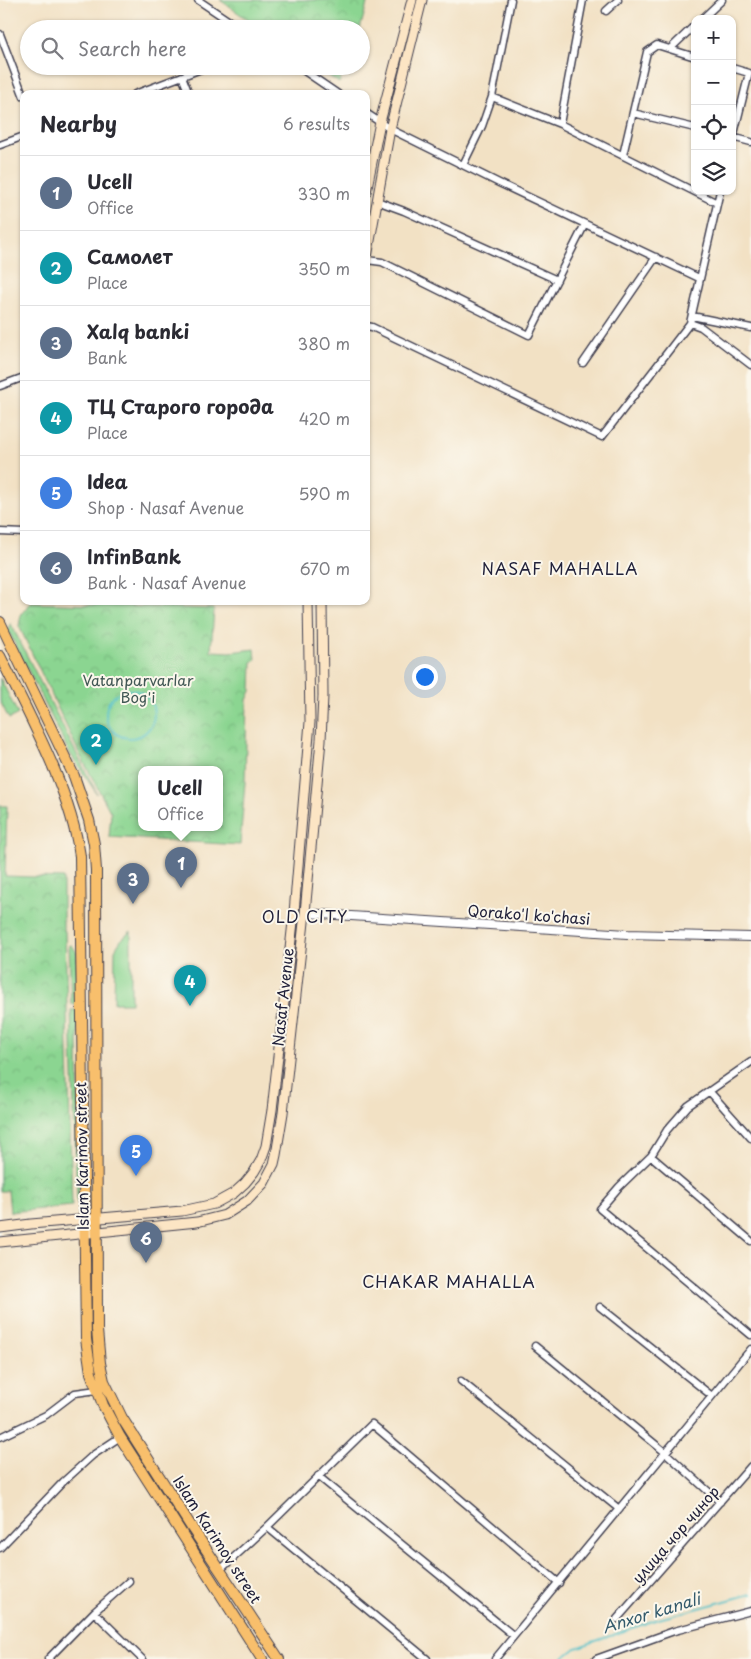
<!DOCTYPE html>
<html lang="en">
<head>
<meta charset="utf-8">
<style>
	body { margin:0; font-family:"Playpen Sans",sans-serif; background:#f2f2f3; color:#2b2b33 }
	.controls { position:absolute; right:15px; top:15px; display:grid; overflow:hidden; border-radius:10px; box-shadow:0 1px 4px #0004 }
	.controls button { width:45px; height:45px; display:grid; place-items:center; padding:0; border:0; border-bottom:1px solid #e1e1e2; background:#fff; color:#2b2b33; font:25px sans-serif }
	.you { position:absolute; left:424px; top:676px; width:18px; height:18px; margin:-12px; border:4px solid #fff; border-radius:50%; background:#1a73e8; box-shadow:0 0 0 8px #1a73e833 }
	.badge { display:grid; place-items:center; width:32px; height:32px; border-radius:50%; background:#ea580c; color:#fff; font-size:16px; font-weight:700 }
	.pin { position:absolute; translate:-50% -41px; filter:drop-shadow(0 1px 2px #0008) }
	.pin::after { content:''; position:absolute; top:26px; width:18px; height:15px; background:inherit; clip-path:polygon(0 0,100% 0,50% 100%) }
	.popup { position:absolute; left:138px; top:766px; width:85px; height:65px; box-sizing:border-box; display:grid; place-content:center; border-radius:10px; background:#fff; filter:drop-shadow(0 1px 4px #0005); font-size:16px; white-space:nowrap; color:#7c7c81 }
	.popup b { font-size:19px; color:#2b2b33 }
	.popup::after { content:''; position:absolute; left:50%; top:100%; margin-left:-10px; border:10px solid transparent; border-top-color:#fff }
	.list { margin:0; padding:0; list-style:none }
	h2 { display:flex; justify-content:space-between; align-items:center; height:65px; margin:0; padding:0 20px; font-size:21px }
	h2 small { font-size:16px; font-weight:400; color:#7c7c81 }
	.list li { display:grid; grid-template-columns:32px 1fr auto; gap:15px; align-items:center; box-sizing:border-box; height:75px; padding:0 20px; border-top:1px solid #e1e1e2 }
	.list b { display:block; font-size:19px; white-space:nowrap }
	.list p { margin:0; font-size:16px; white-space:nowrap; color:#7c7c81 }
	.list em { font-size:16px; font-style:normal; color:#7c7c81 }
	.icon { flex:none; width:28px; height:28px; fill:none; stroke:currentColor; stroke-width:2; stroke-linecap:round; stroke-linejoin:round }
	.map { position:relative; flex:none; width:751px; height:1659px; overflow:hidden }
	.search { position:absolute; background:#fff; box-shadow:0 1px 4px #0004; left:20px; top:20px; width:350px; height:55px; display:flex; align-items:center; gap:12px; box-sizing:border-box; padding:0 18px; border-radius:28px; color:#7c7c81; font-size:19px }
	.panel { position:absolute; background:#fff; box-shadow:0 1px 4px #0004; left:20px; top:90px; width:350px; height:515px; border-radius:10px }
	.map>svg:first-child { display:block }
</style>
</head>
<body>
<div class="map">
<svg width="751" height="1659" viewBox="0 0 751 1659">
	<defs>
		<pattern id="park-crowns" width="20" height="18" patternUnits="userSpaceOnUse" patternTransform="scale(1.25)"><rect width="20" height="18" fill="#8bd591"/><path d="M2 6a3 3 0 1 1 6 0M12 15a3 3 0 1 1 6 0" fill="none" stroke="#78b77e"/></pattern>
	</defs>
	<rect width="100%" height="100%" fill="#fbf7ec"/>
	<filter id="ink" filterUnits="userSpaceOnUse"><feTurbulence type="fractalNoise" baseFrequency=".02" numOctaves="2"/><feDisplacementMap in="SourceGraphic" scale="10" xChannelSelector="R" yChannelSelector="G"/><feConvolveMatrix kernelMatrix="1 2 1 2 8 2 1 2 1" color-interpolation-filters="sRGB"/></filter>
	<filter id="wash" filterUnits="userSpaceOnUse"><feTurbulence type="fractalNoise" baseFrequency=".0096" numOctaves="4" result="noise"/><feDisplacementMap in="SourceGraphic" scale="20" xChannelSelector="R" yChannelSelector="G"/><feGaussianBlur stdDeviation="1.12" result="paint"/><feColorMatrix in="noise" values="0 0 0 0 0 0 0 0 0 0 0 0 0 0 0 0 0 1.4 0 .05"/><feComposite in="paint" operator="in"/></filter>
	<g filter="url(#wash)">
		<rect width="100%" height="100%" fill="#f2e1c4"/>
		<path fill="#8bd591" stroke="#567c66" d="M10,624H11L97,794L69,752L8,630Z
			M0,678L18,714L9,719L0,701Z
			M131,931V1003H114L115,950L121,940Z
			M72,945L77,953L78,1004H71L69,946Z
			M71,1010H78L79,1204H77Z"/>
		<path fill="url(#park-crowns)" stroke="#567c66" fill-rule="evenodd" d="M220,0H368L360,29H261Z
			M315,66H346L339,83Z
			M31,603L214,609L211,651L230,652L255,649L256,660L252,662L251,691L247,700L245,782L240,845L109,837L111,813L80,755L19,626L21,614ZM142,769H220V827H142Z
			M0,806H7L5,876L63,878V930L65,931L72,1206L10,1212L8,1191H0Z"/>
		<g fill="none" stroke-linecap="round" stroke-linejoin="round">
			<path stroke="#53c1c8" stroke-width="2" d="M106 714a24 24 0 1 1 48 0a24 24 0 1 1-48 0Z
				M562,1659L576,1648L655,1620L751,1594"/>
		</g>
	</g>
	<g filter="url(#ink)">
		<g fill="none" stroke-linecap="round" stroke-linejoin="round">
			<defs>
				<path id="minor" d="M198,0L241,29
					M606,11L618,0
					M702,19L722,0
					M0,34L24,97
					M670,49L695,25
					M297,66L338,94
					M732,68L749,73
					M182,76L189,94
					M135,94L209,66
					M492,97L560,124L717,203
					M366,113L390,129L499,183L699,278
					M633,113L695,128
					M560,124L583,0
					M732,137L751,142
					M732,142L749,73
					M0,145L24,136
					M623,155L647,52L657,45L695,57
					M463,165L482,126L492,97L511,0
					M377,201L404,211L557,280
					M367,260L382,262L529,335L585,224
					M692,316L751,328
					M690,323L701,327L751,365
					M366,326L372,327L602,437L690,323L720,191
					M583,363L656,257
					M0,386L24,377
					M0,532L24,533
					M751,1062L688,1106L667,1130L651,1156L619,1187L600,1209L751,1335
					M710,1092L751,1138
					M651,1156L751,1241
					M600,1307L712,1396
					M535,1346L666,1453L720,1502
					M461,1381L619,1509
					M0,1437L46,1415L75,1393L97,1390
					M318,1476L514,1636
					M267,1527L427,1659
					M0,1548L63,1482L93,1455L120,1437
					M220,1570L267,1527L372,1424L559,1583
					M94,1612L142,1659
					M617,1619L751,1466
					M48,1659L94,1612L129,1581
					M495,1659L751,1349
					M596,1659L674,1631L751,1611"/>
				<path id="tertiary" d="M305,913L627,934L751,937"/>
				<path id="secondary" d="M366,192L380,122L412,0
					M366,263L390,129L422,0
					M0,1228L31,1224L182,1211L214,1204L234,1193L245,1183L254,1172L261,1160L266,1146L272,1110L294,913L310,722L308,601
					M0,1242L197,1222L225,1215L247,1201L264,1183L274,1164L276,1155L283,1113L305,913L321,740L323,696L322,601"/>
				<path id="primary" d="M0,622L74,776L89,820L94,844L96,870L97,1330L100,1363L104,1381L122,1418L192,1528L279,1659
					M0,656C30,717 70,789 80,856L86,1339L91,1373L103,1405L120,1437L262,1659"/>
			</defs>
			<use href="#minor" stroke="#413f50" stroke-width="9"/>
			<use href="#tertiary" stroke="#413f50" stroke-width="10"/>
			<use href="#secondary" stroke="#413f50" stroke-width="11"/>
			<use href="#primary" stroke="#413f50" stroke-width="12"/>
			<use href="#minor" stroke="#fff" stroke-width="6"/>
			<use href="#tertiary" stroke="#fff" stroke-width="8"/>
			<use href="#secondary" stroke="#fce5c4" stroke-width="9"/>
			<use href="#primary" stroke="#f8bf6c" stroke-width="10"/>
		</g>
	</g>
	<g text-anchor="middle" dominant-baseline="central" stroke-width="4" stroke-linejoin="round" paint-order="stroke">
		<g font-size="15" fill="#425855" stroke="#fbf7ec">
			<text x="138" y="679">Vatanparvarlar<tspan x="138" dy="17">Bog'i</tspan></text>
		</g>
		<g font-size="15" fill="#22223b" stroke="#fbf7ec">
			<text transform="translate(529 914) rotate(4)">Qorako'l ko'chasi</text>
			<text transform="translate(282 997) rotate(-84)">Nasaf Avenue</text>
			<text transform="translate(81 1156) rotate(-91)">Islam Karimov street</text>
			<text transform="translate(675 1534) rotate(-49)">улица чор чинор</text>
			<text transform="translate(218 1539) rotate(57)">Islam Karimov street</text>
		</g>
		<g font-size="16" letter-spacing="1" fill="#22223b" stroke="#fbf7ec">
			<text x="560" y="568">NASAF MAHALLA</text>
			<text x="305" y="916">OLD CITY</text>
			<text x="449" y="1281">CHAKAR MAHALLA</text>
		</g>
		<g font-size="16" font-style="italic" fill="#335a6c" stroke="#fbf7ec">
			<text transform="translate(651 1612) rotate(-17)">Anxor kanali</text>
		</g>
	</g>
</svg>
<div class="controls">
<button>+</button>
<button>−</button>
<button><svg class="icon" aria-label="locate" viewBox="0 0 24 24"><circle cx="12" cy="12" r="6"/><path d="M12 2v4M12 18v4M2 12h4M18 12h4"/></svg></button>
<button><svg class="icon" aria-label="layers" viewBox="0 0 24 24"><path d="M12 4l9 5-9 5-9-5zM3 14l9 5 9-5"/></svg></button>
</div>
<div class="you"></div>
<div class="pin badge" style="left:181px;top:888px;background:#5c6f8a">1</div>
<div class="popup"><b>Ucell</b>Office</div>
<div class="pin badge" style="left:96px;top:765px;background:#0f9aa8">2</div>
<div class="pin badge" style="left:133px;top:904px;background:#5c6f8a">3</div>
<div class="pin badge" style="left:190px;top:1006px;background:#0f9aa8">4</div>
<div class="pin badge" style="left:136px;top:1176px;background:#3f7fe0">5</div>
<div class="pin badge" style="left:146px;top:1263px;background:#5c6f8a">6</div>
<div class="search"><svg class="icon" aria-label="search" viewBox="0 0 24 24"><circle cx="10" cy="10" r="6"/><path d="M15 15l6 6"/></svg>Search here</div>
<section class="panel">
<h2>Nearby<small>6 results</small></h2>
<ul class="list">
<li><span class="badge" style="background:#5c6f8a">1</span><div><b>Ucell</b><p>Office</p></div><em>330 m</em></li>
<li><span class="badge" style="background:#0f9aa8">2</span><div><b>Самолет</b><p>Place</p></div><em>350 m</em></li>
<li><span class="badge" style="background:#5c6f8a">3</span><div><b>Xalq banki</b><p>Bank</p></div><em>380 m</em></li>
<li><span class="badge" style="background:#0f9aa8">4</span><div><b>ТЦ Старого города</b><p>Place</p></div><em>420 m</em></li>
<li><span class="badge" style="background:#3f7fe0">5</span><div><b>Idea</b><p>Shop · Nasaf Avenue</p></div><em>590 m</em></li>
<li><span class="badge" style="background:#5c6f8a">6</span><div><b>InfinBank</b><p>Bank · Nasaf Avenue</p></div><em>670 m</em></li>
</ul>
</section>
</div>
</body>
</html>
